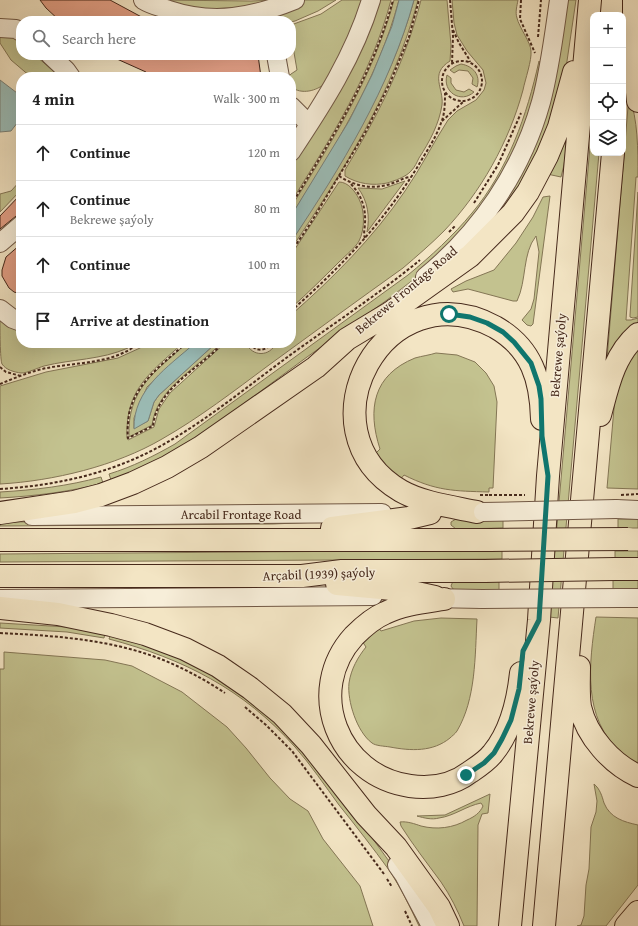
<!DOCTYPE html>
<html lang="en">
<head>
<meta charset="utf-8">
<style>
	body { margin:0; font-family:"Gentium Book Plus",serif; background:#f6f6f6; color:#222 }
	.controls { position:absolute; right:12px; top:12px; display:grid; overflow:hidden; border-radius:8px; box-shadow:0 4px 16px #0002 }
	.controls button { width:36px; height:36px; display:grid; place-items:center; padding:0; border:0; border-bottom:1px solid #e0e0e0; background:#fff; color:#222; font:20px sans-serif }
	.stop { position:absolute; width:12px; height:12px; margin:-9px; border:3px solid #0f766e; border-radius:50%; background:#fff }
	.stop.end { background:#0f766e; border-color:#fff; box-shadow:0 1px 4px #0008 }
	.list { margin:0; padding:0; list-style:none }
	h2 { display:flex; justify-content:space-between; align-items:center; height:52px; margin:0; padding:0 16px; font-size:17px }
	h2 small { font-size:13px; font-weight:400; color:#767676 }
	.list li { display:grid; grid-template-columns:26px 1fr auto; gap:12px; align-items:center; box-sizing:border-box; height:56px; padding:0 16px; border-top:1px solid #e0e0e0 }
	.list b { display:block; font-size:15px; white-space:nowrap }
	.list p { margin:0; font-size:13px; white-space:nowrap; color:#767676 }
	.list em { font-size:13px; font-style:normal; color:#767676 }
	.icon { flex:none; width:22px; height:22px; fill:none; stroke:currentColor; stroke-width:2; stroke-linecap:round; stroke-linejoin:round }
	.map { position:relative; flex:none; width:638px; height:926px; overflow:hidden }
	.search { position:absolute; background:#fff; box-shadow:0 4px 16px #0002; left:16px; top:16px; width:280px; height:44px; display:flex; align-items:center; gap:10px; box-sizing:border-box; padding:0 14px; border-radius:16px; color:#767676; font-size:15px }
	.panel { position:absolute; background:#fff; box-shadow:0 4px 16px #0002; left:16px; top:72px; width:280px; height:276px; border-radius:16px }
	.map>svg:first-child { display:block }
</style>
</head>
<body>
<div class="map">
<svg width="638" height="926" viewBox="0 0 638 926">
	<rect width="100%" height="100%" fill="#f3e5c4"/>
	<filter id="stains"><feTurbulence type="fractalNoise" baseFrequency=".005" numOctaves="4"/><feColorMatrix values="0 0 0 0 .2 0 0 0 0 .09 0 0 0 0 .02 0 0 0 .5 -.17"/></filter>
	<radialGradient id="worn" r=".72"><stop offset=".6" stop-color="#630" stop-opacity="0"/><stop offset="1" stop-color="#630" stop-opacity=".3"/></radialGradient>
	<path fill="#c3c28f" stroke="#847655" d="M159,0L251,1L278,0L209,13Z
		M304,0H336L318,11L295,21L291,22L280,21L278,14Z
		M342,0H364L357,21L326,83C316,91 302,95 291,87V77H288L291,74L297,70L291,35V25L321,14Z
		M378,0H391C372,73 331,138 291,202V165L301,150Z
		M394,0H399C378,79 334,148 291,216V207C332,142 374,75 394,0Z
		M414,0H418C394,91 343,172 291,249V242C306,219 320,195 335,172C369,115 396,64 414,0Z
		M421,0H447L451,45L450,61C429,74 444,88 442,105C439,124 430,141 419,158C417,162 415,167 411,171C406,177 394,181 387,183C373,186 358,184 345,176V170C378,115 405,63 421,0Z
		M452,0H518C517,6 515,12 517,18C519,27 531,43 531,51C532,60 525,80 523,90C509,142 481,192 444,231C431,244 417,256 403,268C358,300 313,333 269,365C234,391 199,418 162,439C116,466 53,481 0,484V386L46,372L118,358L140,348L147,343H183C150,373 125,389 127,438L128,440L154,427L159,409L170,393L225,343H246C252,357 270,357 276,343H291V315C333,278 373,238 405,191C421,168 433,143 448,120L457,111L476,100L484,90L486,83L483,70L467,51L457,35L454,23Z
		M567,0H576L562,95L523,191L462,249L511,184Z
		M0,34L15,37L21,42V55H35L60,77H31L11,60L0,43Z
		M539,61L543,68L510,168L440,259L387,300L307,357L204,433L161,460L111,480L109,474C132,467 154,456 175,444L408,275C431,256 453,236 472,213C508,170 527,115 539,61Z
		M461,64C473,66 481,75 477,87L472,84L473,78L468,71L459,70L454,73L450,70L456,66Z
		M447,75L451,78V83L456,90L464,92L469,89L474,92C461,104 442,92 447,75Z
		M629,95C638,120 638,149 638,177H636L626,320H631L638,318V326L607,359Z
		M593,112V153H599L558,618L549,617Z
		M569,126L564,165L561,177L547,174Z
		M21,180V190L0,212V194L11,191Z
		M405,181L367,232C370,217 368,201 358,188L382,189Z
		M339,182C348,182 355,191 359,199C365,211 365,229 359,241C355,248 346,255 340,261C324,277 308,293 291,308V255Z
		M638,192V317L633,318L630,317V315Z
		M550,196L533,324L531,326L527,325L522,320L531,309L534,299L539,252L536,236C522,254 527,280 517,301H513L468,289L453,292L451,289L466,281L494,270L516,243L533,217L543,197Z
		M0,319L21,330V343H116L128,345V348C101,360 72,359 44,366C37,368 28,373 21,373C14,372 6,370 2,364C0,360 0,327 0,319Z
		M187,343H195L147,387L134,418V428L148,421L154,402L159,395L216,343H221C197,369 157,387 152,425L129,437C127,389 155,372 187,343Z
		M638,348V489L607,488L615,397L624,369Z
		M436,353L457,355L475,362L486,373L494,386L497,402L493,488H489V492C454,491 436,491 404,475L399,481L374,455L380,449C367,409 373,375 415,358C422,356 430,355 436,353Z
		M101,477L103,483C69,492 35,496 0,498V492C35,490 68,486 101,477Z
		M342,519V521L273,524L0,526V522H9Z
		M456,519H503V528L456,529L451,525V522Z
		M618,519H638V528H618Z
		M502,550V559L0,562V554Z
		M615,551H638V558H615Z
		M499,580V590H455L453,589L451,586L453,581Z
		M613,580H638V589L613,590Z
		M596,617L638,618V765C632,762 626,756 621,752C582,719 589,663 596,617Z
		M441,618L477,619C475,656 476,699 457,731C455,734 452,736 450,738C433,752 411,751 390,747C384,746 376,746 372,743C357,732 347,701 349,683C351,669 358,657 366,647L362,641L376,624L381,631L414,621Z
		M0,623L67,627L105,633L104,638L67,632L0,628Z
		M111,634L180,657L234,687L293,737L370,835L394,868L425,926H419C410,907 401,888 389,870C373,848 356,826 339,805C325,786 311,765 295,747C243,689 184,659 109,639Z
		M4,652L105,660L132,666L182,692L227,727L246,748L270,778L290,799L308,811L323,839L360,886L373,926H0V669H4Z
		M594,784C600,789 602,796 604,803C610,818 624,822 638,825V885L606,926H577L581,925L584,916L586,885L589,869L591,827L596,812L597,801Z
		M490,794L488,813L482,814L478,825L477,926H464C458,911 450,895 441,882C427,863 413,845 401,826L400,822C407,821 415,824 421,826C437,830 453,828 467,820C474,817 480,813 483,806L481,803C466,806 454,816 439,818C432,820 424,818 417,816L445,815Z"/>
	<path fill="#9cbeb9" stroke="#7a827a" d="M399,0H414C390,88 341,167 291,242V216L349,121L372,75L392,26Z
		M0,80L21,96V118L11,131L0,132Z
		M195,343H216L159,395L154,402L148,421L134,429C133,389 168,367 195,343Z"/>
	<path fill="#e39f85" stroke="#46291b" d="M40,0H110L149,21H60L46,8Z
		M108,55H258L261,77H144L146,72Z
		M21,194V212L0,229V216Z
		M21,244V294L14,292L9,288L2,276V270L6,257Z"/>
	<g fill="none" stroke-linecap="round" stroke-linejoin="round">
		<defs>
			<path id="minor" d="M143,0C151,5 160,7 169,10C214,25 253,17 295,0
				M0,28L16,29L21,32
				M50,55L66,70L71,77
				M276,55L280,77
				M291,106L309,124
				M291,152C323,104 354,56 371,0
				M0,243L21,225
				M425,277C480,232 522,171 541,102C550,69 554,34 559,0
				M0,309L13,319L21,322
				M616,509L638,510
				M32,516L382,513
				M431,598L482,599
				M620,598H638
				M0,599L373,596
				M397,865L404,875L431,926"/>
			<path id="major" d="M634,0V65L638,101
				M600,415C608,385 614,355 638,334
				M477,512C453,507 422,503 401,491C297,430 385,268 495,327C532,348 541,380 542,419
				M0,513L74,502L101,495L133,483L167,467L201,447L316,367L347,339L390,313L470,256L513,213L528,192L547,156L559,127L574,72
				M332,528L409,518L430,513
				M0,540H490
				M615,569H638
				M0,576H302L342,571H485
				M337,584L403,590L435,597
				M444,599C425,602 403,604 385,613C373,618 363,627 354,636C304,691 338,776 410,786C431,789 453,785 470,772C479,766 487,761 493,753C511,731 518,701 521,673
				M0,608L58,614L111,625L145,634L185,649L218,666L250,688L282,714L311,745L366,815L396,847L439,907L448,926
				M579,667C579,681 578,694 580,707C587,737 612,764 638,776
				M510,926L539,620L548,476L590,0
				M544,926L613,153
				M626,926L638,912"/>
		</defs>
		<use href="#minor" stroke="#715845" stroke-width="20"/>
		<use href="#major" stroke="#46291b" stroke-width="24"/>
		<path stroke="#46291b" stroke-width="2" stroke-dasharray="3 2" stroke-linecap="butt" d="M450,0L453,36L452,63
			M521,0L520,19L535,53
			M453,30L459,43L469,59L470,62
			M538,37L541,0
			M442 81a20 20 0 1 1 40 0a20 20 0 1 1-40 0Z
			M442,121L463,102
			M339,176C356,187 375,190 393,183C399,181 405,177 411,177
			M351,184C361,195 366,207 365,223C365,228 363,234 365,238
			M474,203L498,165L521,113
			M291,205C331,140 373,75 393,0
			M449,232L456,225
			M291,252L310,224L366,131L390,83L409,37L419,0
			M291,311C340,268 384,222 418,166C426,152 436,138 441,123C445,114 445,102 445,93
			M186,343C163,364 136,382 129,414C128,422 127,431 128,438L153,426C157,388 199,369 223,343
			M250,343C256,353 266,351 272,343
			M0,367L6,372L21,376
			M0,384C15,378 31,371 47,368C78,362 114,364 139,343
			M0,489C49,486 99,476 143,455C196,430 246,387 293,353C336,322 380,293 420,260
			M480,495H489
			M0,633C60,636 122,640 177,666C194,674 210,683 225,693
			M245,707L266,725L292,751L384,874
			M387,879L392,887
			M405,911L412,926"/>
		<use href="#minor" stroke="#f7eed9" stroke-width="18"/>
		<use href="#major" stroke="#f3e5c4" stroke-width="22"/>
		<defs>
			<path id="minor-bridge" d="M483,512L616,509
				M482,599L620,598"/>
			<path id="major-bridge" d="M490,540L628,539
				M485,571L615,569"/>
		</defs>
		<use href="#minor-bridge" stroke="#715845" stroke-width="20" stroke-linecap="butt"/>
		<use href="#major-bridge" stroke="#46291b" stroke-width="24" stroke-linecap="butt"/>
		<path stroke="#46291b" stroke-width="2" stroke-dasharray="3 2" stroke-linecap="butt" d="M489,495H525
			M621,495L638,494"/>
		<use href="#minor-bridge" stroke="#f7eed9" stroke-width="18"/>
		<use href="#major-bridge" stroke="#f3e5c4" stroke-width="22"/>
	</g>
	<g fill="none" stroke-linecap="round" stroke-linejoin="round">
		<path stroke="#0f766e" stroke-width="5" d="M449,314L470,317L487,323L503,332L514,342L531,363L539,386L541,399L542,436L548,476L539,620L523,651L519,689L511,720L502,739L494,753L484,763L466,775"/>
	</g>
	<g text-anchor="middle" dominant-baseline="central" stroke-width="3" stroke-linejoin="round" paint-order="stroke">
		<g font-size="13" fill="#46291b" stroke="#f7eed9">
			<text transform="translate(406 290) rotate(-40)">Bekrewe Frontage Road</text>
			<text transform="translate(558 355) rotate(-85)">Bekrewe şaýoly</text>
			<text x="241" y="514">Arcabil Frontage Road</text>
			<text transform="translate(319 574) rotate(-2)">Arçabil (1939) şaýoly</text>
			<text transform="translate(531 702) rotate(-85)">Bekrewe şaýoly</text>
		</g>
	</g>
	<rect width="100%" height="100%" filter="url(#stains)"/>
	<rect width="100%" height="100%" fill="url(#worn)"/>
</svg>
<div class="controls">
<button>+</button>
<button>−</button>
<button><svg class="icon" aria-label="locate" viewBox="0 0 24 24"><circle cx="12" cy="12" r="6"/><path d="M12 2v4M12 18v4M2 12h4M18 12h4"/></svg></button>
<button><svg class="icon" aria-label="layers" viewBox="0 0 24 24"><path d="M12 4l9 5-9 5-9-5zM3 14l9 5 9-5"/></svg></button>
</div>
<div class="stop" style="left:449px;top:314px"></div>
<div class="stop end" style="left:466px;top:775px"></div>
<div class="search"><svg class="icon" aria-label="search" viewBox="0 0 24 24"><circle cx="10" cy="10" r="6"/><path d="M15 15l6 6"/></svg>Search here</div>
<section class="panel">
<h2>4 min<small>Walk · 300 m</small></h2>
<ul class="list">
<li><svg class="icon" aria-label="ahead" viewBox="0 0 24 24"><path d="M12 20V5M6 11l6-6 6 6"/></svg><div><b>Continue</b></div><em>120 m</em></li>
<li><svg class="icon" aria-label="ahead" viewBox="0 0 24 24"><path d="M12 20V5M6 11l6-6 6 6"/></svg><div><b>Continue</b><p>Bekrewe şaýoly</p></div><em>80 m</em></li>
<li><svg class="icon" aria-label="ahead" viewBox="0 0 24 24"><path d="M12 20V5M6 11l6-6 6 6"/></svg><div><b>Continue</b></div><em>100 m</em></li>
<li><svg class="icon" aria-label="arrive" viewBox="0 0 24 24"><path d="M6 21V4h12l-3 4 3 4H6"/></svg><div><b>Arrive at destination</b></div></li>
</ul>
</section>
</div>
</body>
</html>
